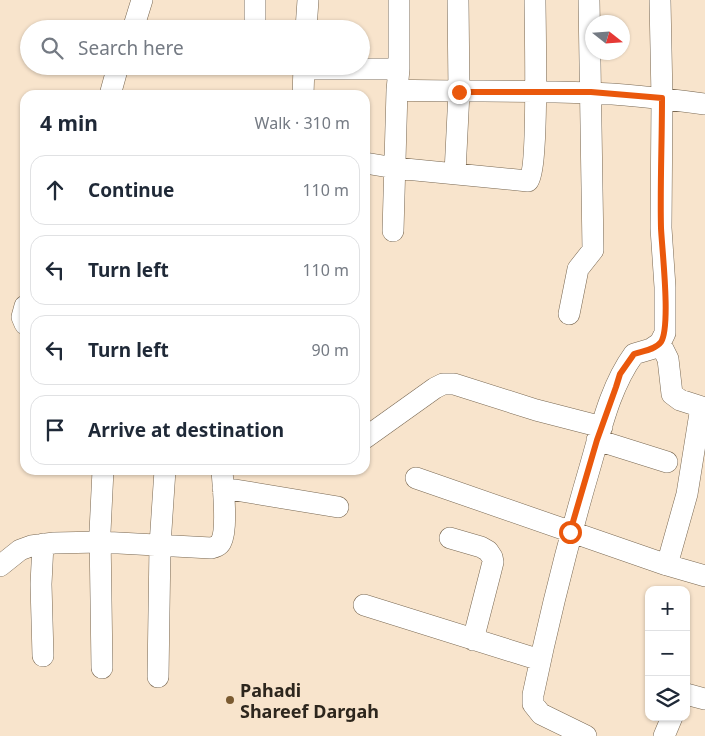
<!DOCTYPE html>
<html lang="en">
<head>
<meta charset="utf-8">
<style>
	body { margin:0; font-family:"Noto Sans",sans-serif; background:#f6f6f7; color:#1f2937 }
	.controls { position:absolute; right:15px; bottom:15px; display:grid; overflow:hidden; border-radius:10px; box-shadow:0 1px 4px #0004 }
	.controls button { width:45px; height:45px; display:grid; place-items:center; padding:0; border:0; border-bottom:1px solid #e0e1e3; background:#fff; color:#1f2937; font:25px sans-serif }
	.compass { position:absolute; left:585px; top:15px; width:45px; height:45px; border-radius:50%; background:#fff; box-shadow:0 1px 4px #0004; rotate:107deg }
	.stop { position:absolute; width:15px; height:15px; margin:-11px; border:4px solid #ea580c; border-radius:50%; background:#fff }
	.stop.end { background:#ea580c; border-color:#fff; box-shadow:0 1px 5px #0008 }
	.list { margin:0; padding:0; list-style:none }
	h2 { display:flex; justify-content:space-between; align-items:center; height:65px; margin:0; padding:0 20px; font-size:21px }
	h2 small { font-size:16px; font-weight:400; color:#747a83 }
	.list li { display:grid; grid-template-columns:32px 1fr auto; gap:15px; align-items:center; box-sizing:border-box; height:70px; margin:0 10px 10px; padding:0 10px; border:1px solid #e0e1e3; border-radius:15px }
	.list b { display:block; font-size:19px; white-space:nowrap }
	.list em { font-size:16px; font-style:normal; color:#747a83 }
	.icon { flex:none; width:28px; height:28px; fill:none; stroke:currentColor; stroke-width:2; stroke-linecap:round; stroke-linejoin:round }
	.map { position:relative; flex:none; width:705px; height:736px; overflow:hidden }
	.search { position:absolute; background:#fff; box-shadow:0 1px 4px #0004; left:20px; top:20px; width:350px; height:55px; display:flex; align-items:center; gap:12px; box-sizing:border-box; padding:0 18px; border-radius:28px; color:#747a83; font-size:19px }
	.panel { position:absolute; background:#fff; box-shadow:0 1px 4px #0004; left:20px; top:90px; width:350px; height:385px; border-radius:15px }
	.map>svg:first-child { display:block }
</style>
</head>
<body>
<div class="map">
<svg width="705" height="736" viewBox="0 0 705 736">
	<rect width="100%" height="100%" fill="#f8e4cc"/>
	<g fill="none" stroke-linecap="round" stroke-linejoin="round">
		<defs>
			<path id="minor" d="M133,29L142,0
				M255,29V0
				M306,29L308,0
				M303,69H399
				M397,90C462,92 527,90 591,93C629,94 667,99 705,104
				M110,95L118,66
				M303,95L304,66
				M365,163L395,168L528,181C539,169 535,25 535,0
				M455,173L459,92L458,0
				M393,231L397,90L399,69V0
				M25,306L22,317L25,324
				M569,314L578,269L593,250L589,0
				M660,343L668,359L672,394L680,400L705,408
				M365,438L435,388L443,384H454L536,410L602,427
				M597,440L667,462
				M416,478L667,565L705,576
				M223,488L338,507
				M450,538L481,547L488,551L492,557L493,562L490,574L473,640
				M43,544L41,584L43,656
				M667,565L687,494L701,407
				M0,566L20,550L31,546L54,543L100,542L211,548C215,547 219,546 221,542C228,529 223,487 222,470
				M364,605L540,660
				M102,668L100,532L103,470
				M158,677L160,545L165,470
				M686,694L705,699
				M586,736L541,714L533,704V695C549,618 568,542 590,467C601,429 610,387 634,354L651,349L660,343L665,333V287L661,228L662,98L660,0
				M664,736L672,717"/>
		</defs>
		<use href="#minor" stroke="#786751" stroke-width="22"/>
		<use href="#minor" stroke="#fff" stroke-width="21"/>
	</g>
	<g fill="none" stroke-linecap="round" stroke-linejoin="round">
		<path stroke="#ea580c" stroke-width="6" d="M459,92H591L662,98C662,141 660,185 661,228C662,250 671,326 661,342C655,350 642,351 634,354L620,374L616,387L597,440L570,532"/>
	</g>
	<circle fill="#7a5a30" stroke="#f8e4cc" stroke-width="2" cx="230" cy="700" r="5"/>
	<g text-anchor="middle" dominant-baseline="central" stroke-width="4" stroke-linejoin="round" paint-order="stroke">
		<g font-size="18" font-weight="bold" fill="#2d261d" stroke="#f8e4cc" text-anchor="start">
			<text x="240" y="690">Pahadi<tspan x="240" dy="21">Shareef Dargah</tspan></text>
		</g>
	</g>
</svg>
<div class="controls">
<button>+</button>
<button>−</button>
<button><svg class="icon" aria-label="layers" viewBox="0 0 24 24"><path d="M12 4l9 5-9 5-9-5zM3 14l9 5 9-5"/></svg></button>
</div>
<svg class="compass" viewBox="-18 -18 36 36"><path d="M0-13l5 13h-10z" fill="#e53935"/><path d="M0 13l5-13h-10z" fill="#747a83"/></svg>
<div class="stop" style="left:570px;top:532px"></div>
<div class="stop end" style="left:459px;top:92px"></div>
<div class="search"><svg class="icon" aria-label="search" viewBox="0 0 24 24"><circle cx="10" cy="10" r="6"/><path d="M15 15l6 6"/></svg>Search here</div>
<section class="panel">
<h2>4 min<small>Walk · 310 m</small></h2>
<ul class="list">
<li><svg class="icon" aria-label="ahead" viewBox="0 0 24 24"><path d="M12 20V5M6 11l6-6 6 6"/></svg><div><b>Continue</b></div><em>110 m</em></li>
<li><svg class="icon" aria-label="left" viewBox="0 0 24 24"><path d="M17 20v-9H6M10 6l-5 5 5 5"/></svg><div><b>Turn left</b></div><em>110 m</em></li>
<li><svg class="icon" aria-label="left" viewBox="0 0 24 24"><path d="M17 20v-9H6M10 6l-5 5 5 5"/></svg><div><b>Turn left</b></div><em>90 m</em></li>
<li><svg class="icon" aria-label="arrive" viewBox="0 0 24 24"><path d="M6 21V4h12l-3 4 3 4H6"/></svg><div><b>Arrive at destination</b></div></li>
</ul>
</section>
</div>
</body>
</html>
